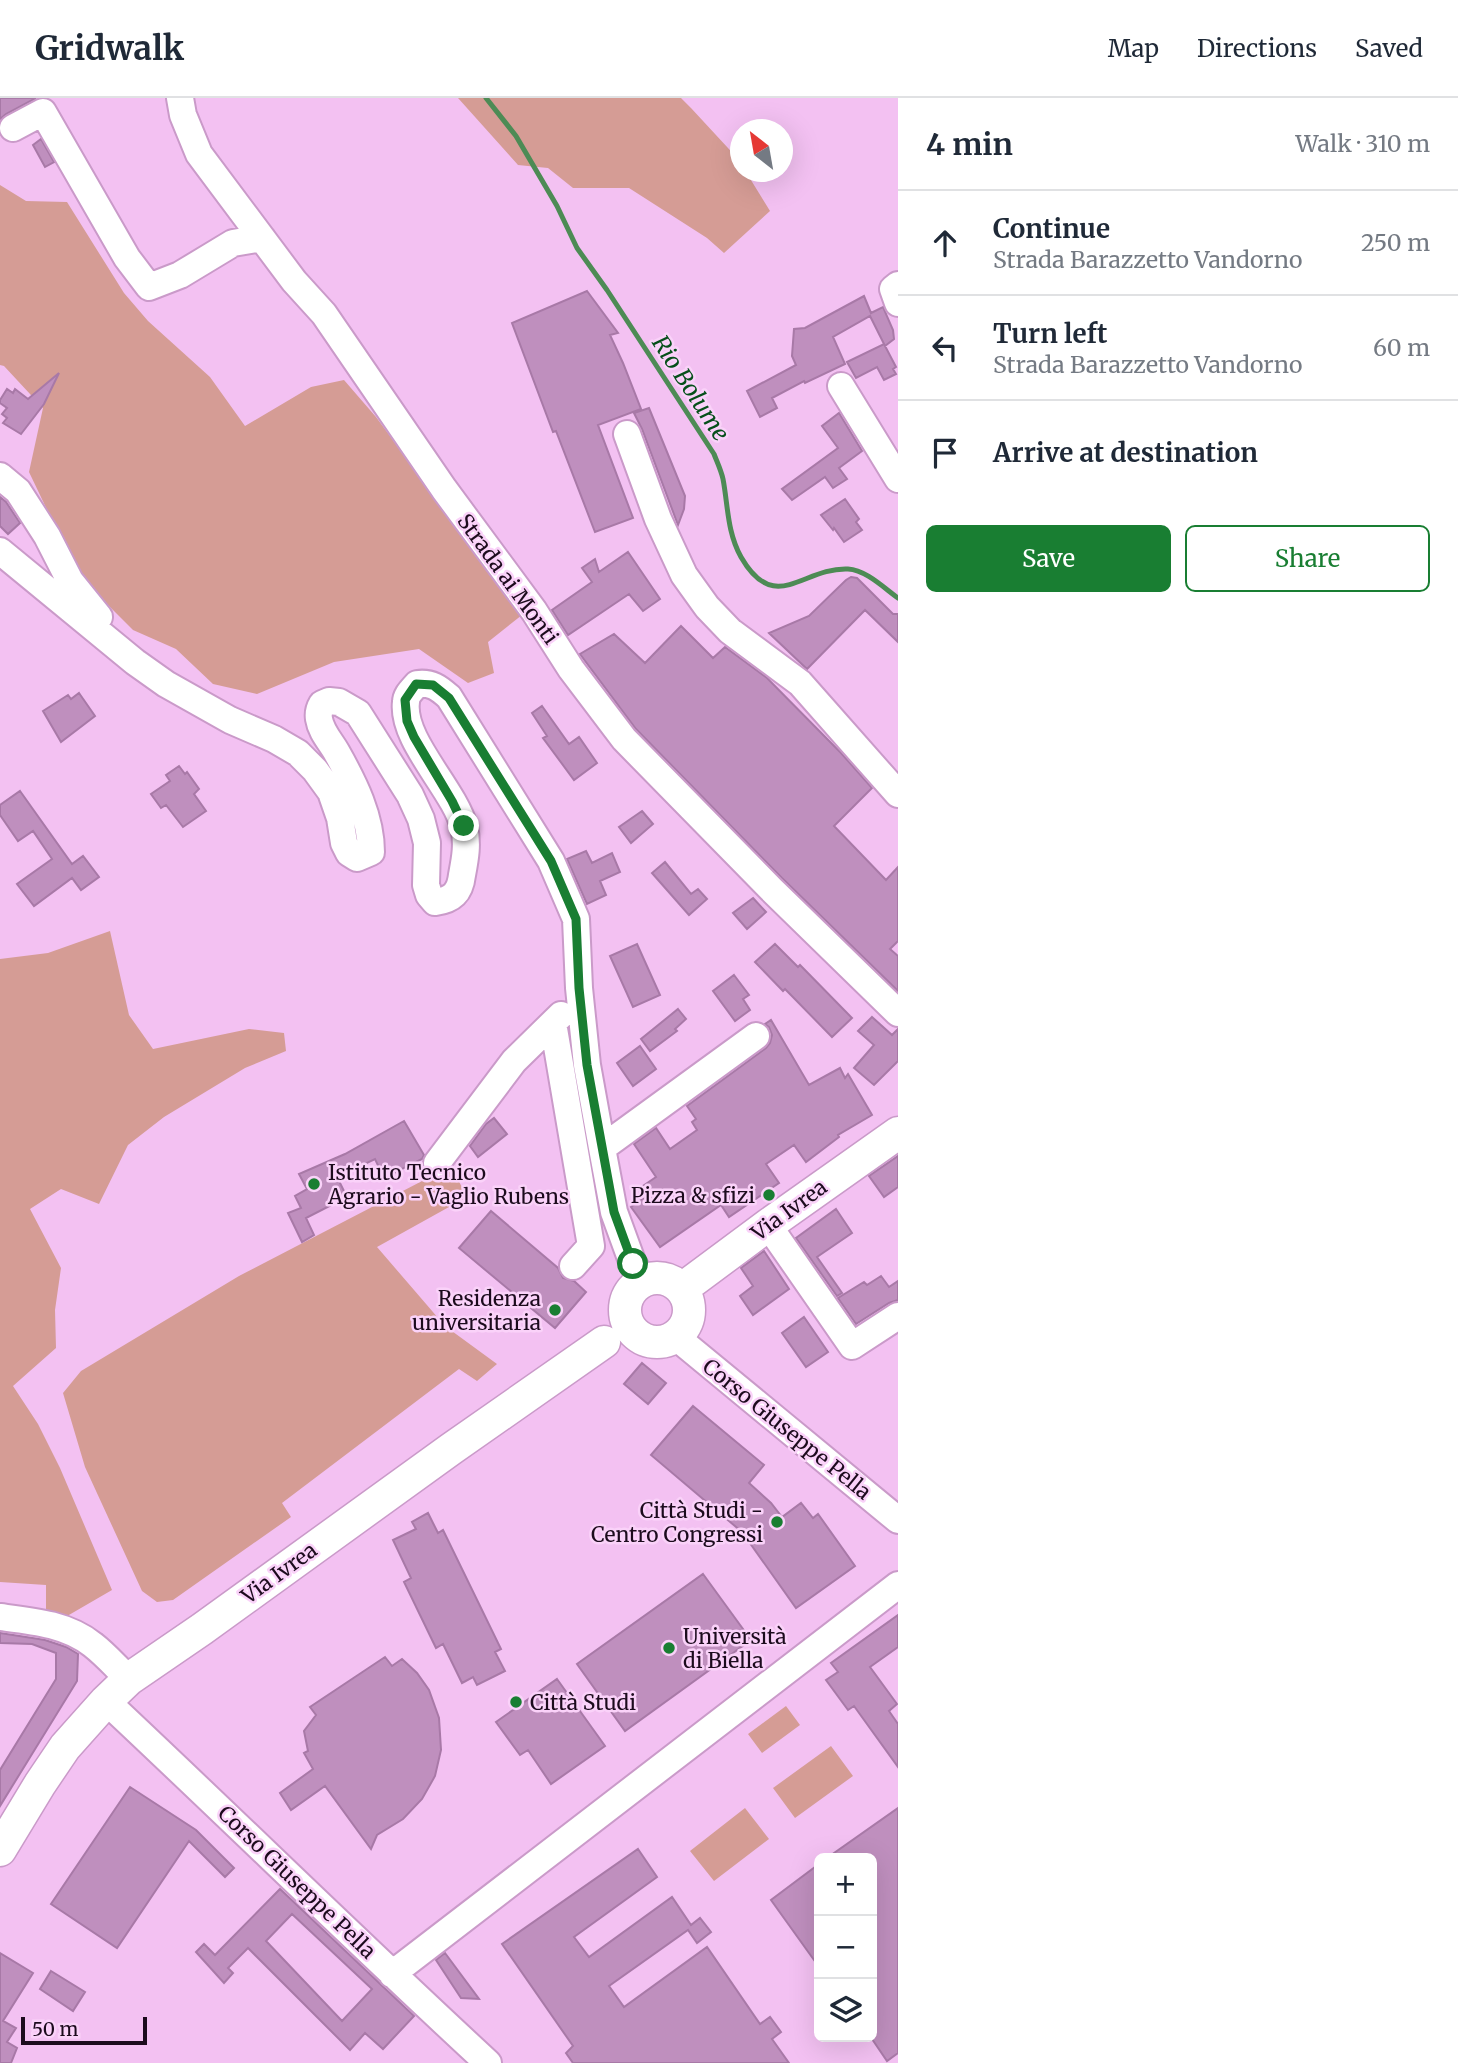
<!DOCTYPE html>
<html lang="en">
<head>
<meta charset="utf-8">
<style>
	body { margin:0; font-family:Merriweather,serif; background:#f2f2f3; color:#1f2937 }
	.controls { position:absolute; right:21px; bottom:21px; display:grid; overflow:hidden; border-radius:10px; box-shadow:0 7px 28px #0002 }
	.controls button { width:63px; height:63px; display:grid; place-items:center; padding:0; border:0; border-bottom:2px solid #e0e1e3; background:#fff; color:#1f2937; font:35px sans-serif }
	.compass { position:absolute; left:730px; top:21px; width:63px; height:63px; border-radius:50%; background:#fff; box-shadow:0 7px 28px #0002; rotate:329deg }
	.scale { position:absolute; left:21px; bottom:18px; width:126px; box-sizing:border-box; padding-left:7px; border:4px solid #1c0b1d; border-top:0; font-size:19px; line-height:24px; white-space:nowrap; color:#1c0b1d; -webkit-text-stroke:5px #fad2f9; paint-order:stroke }
	.stop { position:absolute; width:21px; height:21px; margin:-16px; border:5px solid #197e32; border-radius:50%; background:#fff }
	.stop.end { background:#197e32; border-color:#fff; box-shadow:0 2px 7px #0008 }
	.list { margin:0; padding:0; list-style:none }
	h2 { display:flex; justify-content:space-between; align-items:center; height:91px; margin:0; padding:0 28px; font-size:30px }
	h2 small { font-size:23px; font-weight:400; color:#747a83 }
	.list li { display:grid; grid-template-columns:46px 1fr auto; gap:21px; align-items:center; box-sizing:border-box; height:105px; padding:0 28px; border-top:2px solid #e0e1e3 }
	.list b { display:block; font-size:26px; white-space:nowrap }
	.list p { margin:0; font-size:23px; white-space:nowrap; color:#747a83 }
	.list em { font-size:23px; font-style:normal; color:#747a83 }
	.actions { display:flex; gap:14px; padding:21px 28px }
	.actions a { flex:1; padding:16px 0; border:2px solid #197e32; border-radius:10px; text-align:center; font-size:24px; color:#197e32 }
	.actions .main { background:#197e32; color:#fff }
	.icon { flex:none; width:38px; height:38px; fill:none; stroke:currentColor; stroke-width:2; stroke-linecap:round; stroke-linejoin:round }
	.map { position:relative; flex:none; width:898px; height:1965px; overflow:hidden }
	header { display:flex; align-items:center; gap:42px; box-sizing:border-box; height:98px; padding:0 35px; background:#fff; border-bottom:2px solid #e0e1e3 }
	header strong { font-size:33px }
	nav { display:flex; gap:38px; margin-inline-start:auto; font-size:24px }
	main { display:flex }
	aside { flex:1; background:#fff }
	.map>svg:first-child { display:block }
</style>
</head>
<body>
<header>
<strong>Gridwalk</strong>
<nav><a>Map</a><a>Directions</a><a>Saved</a></nav>
</header>
<main>
<div class="map">
<svg width="898" height="1965" viewBox="0 0 898 1965">
	<rect width="100%" height="100%" fill="#f3c1f2"/>
	<path fill="#d59c95" d="M458,0H681L691,10L740,63V74H746L770,113L724,155L707,140L629,90H573L548,70L518,67Z
		M0,87L26,103L67,104L124,195L148,223L210,279L245,328L311,289L344,282L376,319L522,517L488,544L494,575L468,585L419,551L334,564L257,596L213,586L176,551L133,532L88,487L51,420L29,374L43,310L4,268L0,267Z
		M110,833L129,917L153,951L249,931L284,935L286,953L245,970L164,1019L128,1047L99,1106L61,1091L30,1111L61,1170L55,1212L56,1250L13,1288L38,1326L60,1370L112,1492L62,1521L46,1513V1487L0,1484V861L48,855Z
		M451,1068L467,1099L377,1149L445,1228L497,1266L477,1283L459,1271L282,1405L291,1419L173,1502L157,1504L142,1493L85,1369L63,1295L81,1273L239,1178Z
		M786,1608L800,1627L762,1655L748,1636Z
		M831,1648L853,1678L795,1720L773,1690Z
		M745,1710L769,1741L714,1783L690,1753Z"/>
	<g fill="none" stroke-linecap="round" stroke-linejoin="round">
		<path stroke="#4d8b55" stroke-width="5" d="M486,0L516,38L557,108L577,150L607,192L714,356C717,364 721,372 723,381C728,407 727,434 741,459C775,518 803,469 848,471C866,472 884,490 898,500"/>
	</g>
	<path fill="#bf8fbe" stroke="#a879a7" stroke-width="2" fill-rule="evenodd" d="M0,0H36L6,16L0,21Z
		M41,41L54,64L45,69L33,47Z
		M587,193L618,235L610,237L623,265L641,311L598,327L633,420L595,434L556,333L553,334L512,225Z
		M864,198L871,215L883,209L893,232L894,241L885,248L870,218L833,239L845,266L805,285L804,283L772,300L777,310L760,319L747,293L796,267L792,258L794,231L805,230Z
		M884,246L896,269L893,271L896,276L884,282L877,269L856,280L847,264Z
		M59,275L44,306L21,336L3,325L7,320L2,316L7,310L0,305V302L7,291L13,295L15,291L28,301Z
		M649,310L685,398L684,411L678,427L642,331L634,315Z
		M839,315L862,353L839,370L847,381L833,390L825,379L792,402L782,391L838,350L822,328Z
		M0,399L6,404L20,425L8,436L0,428Z
		M845,401L859,421L856,424L862,432L844,444L834,430L833,432L821,417Z
		M628,454L660,501L643,513L629,496L568,537L552,512L592,484L582,470L595,461L599,474Z
		M851,479L857,480L893,516H898V544L865,512L807,571L769,535L809,518L846,482Z
		M681,528L713,560L725,549L767,580L841,655L872,690L834,728L886,782L898,769V843L890,851L898,858V893L782,780L636,631L580,556L614,536L645,565Z
		M79,595L95,618L61,644L43,613L68,597L71,601Z
		M542,608L569,646L579,639L597,665L574,682L543,640L547,638L532,615Z
		M179,668L185,676L187,674L199,691L194,696L206,713L183,729L166,707L161,710L151,696L170,683L166,677Z
		M20,693L72,766L83,758L99,779L81,792L72,780L34,808L17,786L52,761L33,733L18,743L0,717V707Z
		M642,713L653,726L631,745L619,729Z
		M586,753L592,765L612,755L620,774L600,783L606,797L587,806L567,761Z
		M665,764L691,796L698,791L707,801L689,817L652,775Z
		M753,800L766,814L747,831L733,815Z
		M637,846L660,897L633,909L610,858Z
		M775,846L798,869L800,867L852,920L832,939L785,891L783,893L755,864Z
		M734,877L749,897L743,901L750,912L735,923L713,893Z
		M678,911L686,921L675,931L677,933L650,953L641,941Z
		M872,919L892,937L898,931V963L874,987L854,970L874,947L858,933Z
		M771,922L809,987L840,970L845,980L848,976L872,1017L838,1037L839,1039L806,1064L794,1047L766,1066L779,1085L729,1119L721,1107L660,1149L631,1109L646,1098L640,1090L656,1079L634,1046L656,1030L670,1051L697,1032L692,1024L696,1021L687,1008L766,950L770,945L772,937L769,929L765,926Z
		M640,948L656,971L633,988L617,965Z
		M494,1020L507,1036L478,1059L470,1048L486,1026Z
		M404,1023L424,1057L422,1061L384,1080L375,1061L337,1079L347,1099L306,1120L314,1137L302,1144L288,1115L301,1110L295,1098L307,1091L299,1076L345,1056Z
		M898,1058V1089L884,1099L869,1078Z
		M836,1111L852,1135L817,1159L842,1195L837,1198L796,1140Z
		M491,1113L558,1170L563,1180L574,1183L586,1194L555,1230L459,1150Z
		M764,1153L789,1191L753,1217L740,1198L753,1188L741,1170Z
		M881,1178L889,1189L898,1183V1202L889,1205L856,1226L838,1200L864,1184L867,1187Z
		M804,1219L828,1254L806,1269L782,1235Z
		M642,1265L666,1285L648,1306L624,1286Z
		M693,1308L764,1367L749,1385L771,1405L782,1419L801,1405L813,1420L818,1416L855,1468L796,1510L742,1434L651,1357Z
		M428,1415L438,1435L443,1432L501,1551L495,1554L505,1573L477,1587L473,1579L462,1585L443,1546L436,1550L404,1484L411,1480L393,1442L416,1431L412,1424Z
		M703,1476L751,1542L625,1633L577,1566Z
		M898,1517V1549L870,1569L897,1606L889,1613L898,1626V1669L854,1608L848,1612L826,1582L838,1574L831,1565Z
		M0,1535L45,1542L66,1549L78,1556L77,1583L0,1708V1672L56,1581V1555L32,1546L0,1545Z
		M385,1559L392,1568L402,1561L417,1575L429,1592L439,1620L441,1652L435,1678L422,1701L403,1721L377,1737L371,1751L325,1688L291,1712L280,1695L313,1671L304,1655L308,1653L304,1633L316,1617L310,1609Z
		M557,1581L605,1648L551,1686L528,1652L520,1657L496,1624Z
		M130,1689L196,1732L234,1770L225,1779L189,1743L117,1850L51,1806Z
		M898,1710V1955L887,1963L872,1941V1760H827Z
		M638,1751L657,1779L574,1839L589,1859L672,1799L691,1827L700,1820L711,1834L697,1845L688,1832L609,1888L624,1909L707,1849L760,1926L770,1919L781,1934L772,1941L789,1965H573L566,1955L573,1948L502,1846Z
		M819,1766V1869L771,1802Z
		M280,1791L414,1918L383,1951L365,1935L350,1952L248,1850L228,1870L233,1875L224,1885L196,1854L204,1846L215,1857ZM292,1816L372,1891L342,1923L266,1843Z
		M0,1855L33,1875L3,1923L16,1930L7,1944L17,1950L11,1965H0Z
		M445,1855L479,1901L461,1900L436,1862Z
		M51,1873L85,1894L73,1913L40,1891Z"/>
	<g fill="none" stroke-linecap="round" stroke-linejoin="round">
		<defs>
			<path id="minor" d="M180,0L183,17L199,56L294,183L324,216L444,391L534,513L571,571L624,641L771,791L898,915
				M13,30L43,14L127,160L149,189L180,177L233,145L262,140
				M898,187L893,191L898,205
				M841,288L898,381
				M627,336L658,421L684,477L707,509L730,533L800,585L898,696
				M0,378L18,393L47,438L70,483L99,519
				M0,453L135,564L166,586L230,622L274,641L298,655L315,672L331,694L340,720L344,745L349,755L357,760L371,754C371,719 354,685 337,655C331,644 321,634 319,621C318,615 319,611 322,606L329,603L339,604L358,615L410,697L421,721L427,745L426,787L429,797L435,804C452,802 460,795 462,777C465,761 468,746 464,729C454,691 401,642 406,604C406,597 412,592 417,586C431,584 439,590 449,599L551,763L576,821L579,890L587,967L602,1050L614,1114L633,1166L644,1183
				M553,925L591,1148L573,1168
				M602,1050L756,938
				M437,1065L514,963L561,917
				M768,1127L852,1248L898,1218
				M676,1239L898,1422
				M0,1519C32,1523 67,1526 93,1547C106,1557 117,1570 129,1581
				M106,1603C234,1723 359,1846 488,1965
				M392,1876L898,1487"/>
			<path id="major" d="M625 1212a32 32 0 1 1 64 0a32 32 0 1 1-64 0Z
				M682,1191L768,1127L898,1035
				M0,1752L40,1686L65,1649L106,1603L129,1581L202,1531L451,1351L604,1244"/>
		</defs>
		<use href="#minor" stroke="#ca9ac9" stroke-width="30"/>
		<use href="#major" stroke="#ca9ac9" stroke-width="35"/>
		<use href="#minor" stroke="#fff" stroke-width="26"/>
		<use href="#major" stroke="#fff" stroke-width="32"/>
	</g>
	<g fill="none" stroke-linecap="round" stroke-linejoin="round">
		<path stroke="#197e32" stroke-width="9" d="M464,728L452,703L414,639L407,623L405,602L416,586L433,587L449,600L551,763L576,821L579,890L587,967L614,1114L633,1166"/>
	</g>
	<g fill="#197e32" stroke="#fad2f9" stroke-width="2.5">
		<circle cx="314" cy="1086" r="7"/>
		<circle cx="769" cy="1097" r="7"/>
		<circle cx="555" cy="1212" r="7"/>
		<circle cx="777" cy="1424" r="7"/>
		<circle cx="669" cy="1550" r="7"/>
		<circle cx="516" cy="1604" r="7"/>
	</g>
	<g text-anchor="middle" dominant-baseline="central" stroke-width="5" stroke-linejoin="round" paint-order="stroke">
		<g font-size="21" fill="#1c0b1d" stroke="#fad2f9">
			<text transform="translate(508 481) rotate(54)">Strada ai Monti</text>
			<text transform="translate(789 1112) rotate(-36)">Via Ivrea</text>
			<text transform="translate(787 1331) rotate(39)">Corso Giuseppe Pella</text>
			<text transform="translate(279 1475) rotate(-36)">Via Ivrea</text>
			<text transform="translate(297 1784) rotate(44)">Corso Giuseppe Pella</text>
		</g>
		<g font-size="21" fill="#1c0b1d" stroke="#fad2f9" text-anchor="start">
			<text x="328" y="1074">Istituto Tecnico<tspan x="328" dy="24">Agrario - Vaglio Rubens</tspan></text>
			<text x="755" y="1097" text-anchor="end">Pizza &amp; sfizi</text>
			<text x="541" y="1200" text-anchor="end">Residenza<tspan x="541" dy="24">universitaria</tspan></text>
			<text x="763" y="1412" text-anchor="end">Città Studi -<tspan x="763" dy="24">Centro Congressi</tspan></text>
			<text x="683" y="1538">Università<tspan x="683" dy="24">di Biella</tspan></text>
			<text x="530" y="1604">Città Studi</text>
		</g>
		<g font-size="23" font-style="italic" fill="#064f1a" stroke="#fad2f9">
			<text transform="translate(691 290) rotate(57)">Rio Bolume</text>
		</g>
	</g>
</svg>
<div class="controls">
<button>+</button>
<button>−</button>
<button><svg class="icon" aria-label="layers" viewBox="0 0 24 24"><path d="M12 4l9 5-9 5-9-5zM3 14l9 5 9-5"/></svg></button>
</div>
<svg class="compass" viewBox="-18 -18 36 36"><path d="M0-13l5 13h-10z" fill="#e53935"/><path d="M0 13l5-13h-10z" fill="#747a83"/></svg>
<div class="scale">50 m</div>
<div class="stop" style="left:633px;top:1166px"></div>
<div class="stop end" style="left:464px;top:728px"></div>
</div>
<aside>
<h2>4 min<small>Walk · 310 m</small></h2>
<ul class="list">
<li><svg class="icon" aria-label="ahead" viewBox="0 0 24 24"><path d="M12 20V5M6 11l6-6 6 6"/></svg><div><b>Continue</b><p>Strada Barazzetto Vandorno</p></div><em>250 m</em></li>
<li><svg class="icon" aria-label="left" viewBox="0 0 24 24"><path d="M17 20v-9H6M10 6l-5 5 5 5"/></svg><div><b>Turn left</b><p>Strada Barazzetto Vandorno</p></div><em>60 m</em></li>
<li><svg class="icon" aria-label="arrive" viewBox="0 0 24 24"><path d="M6 21V4h12l-3 4 3 4H6"/></svg><div><b>Arrive at destination</b></div></li>
</ul>
<div class="actions"><a class="main">Save</a><a>Share</a></div>
</aside>
</main>
</body>
</html>
